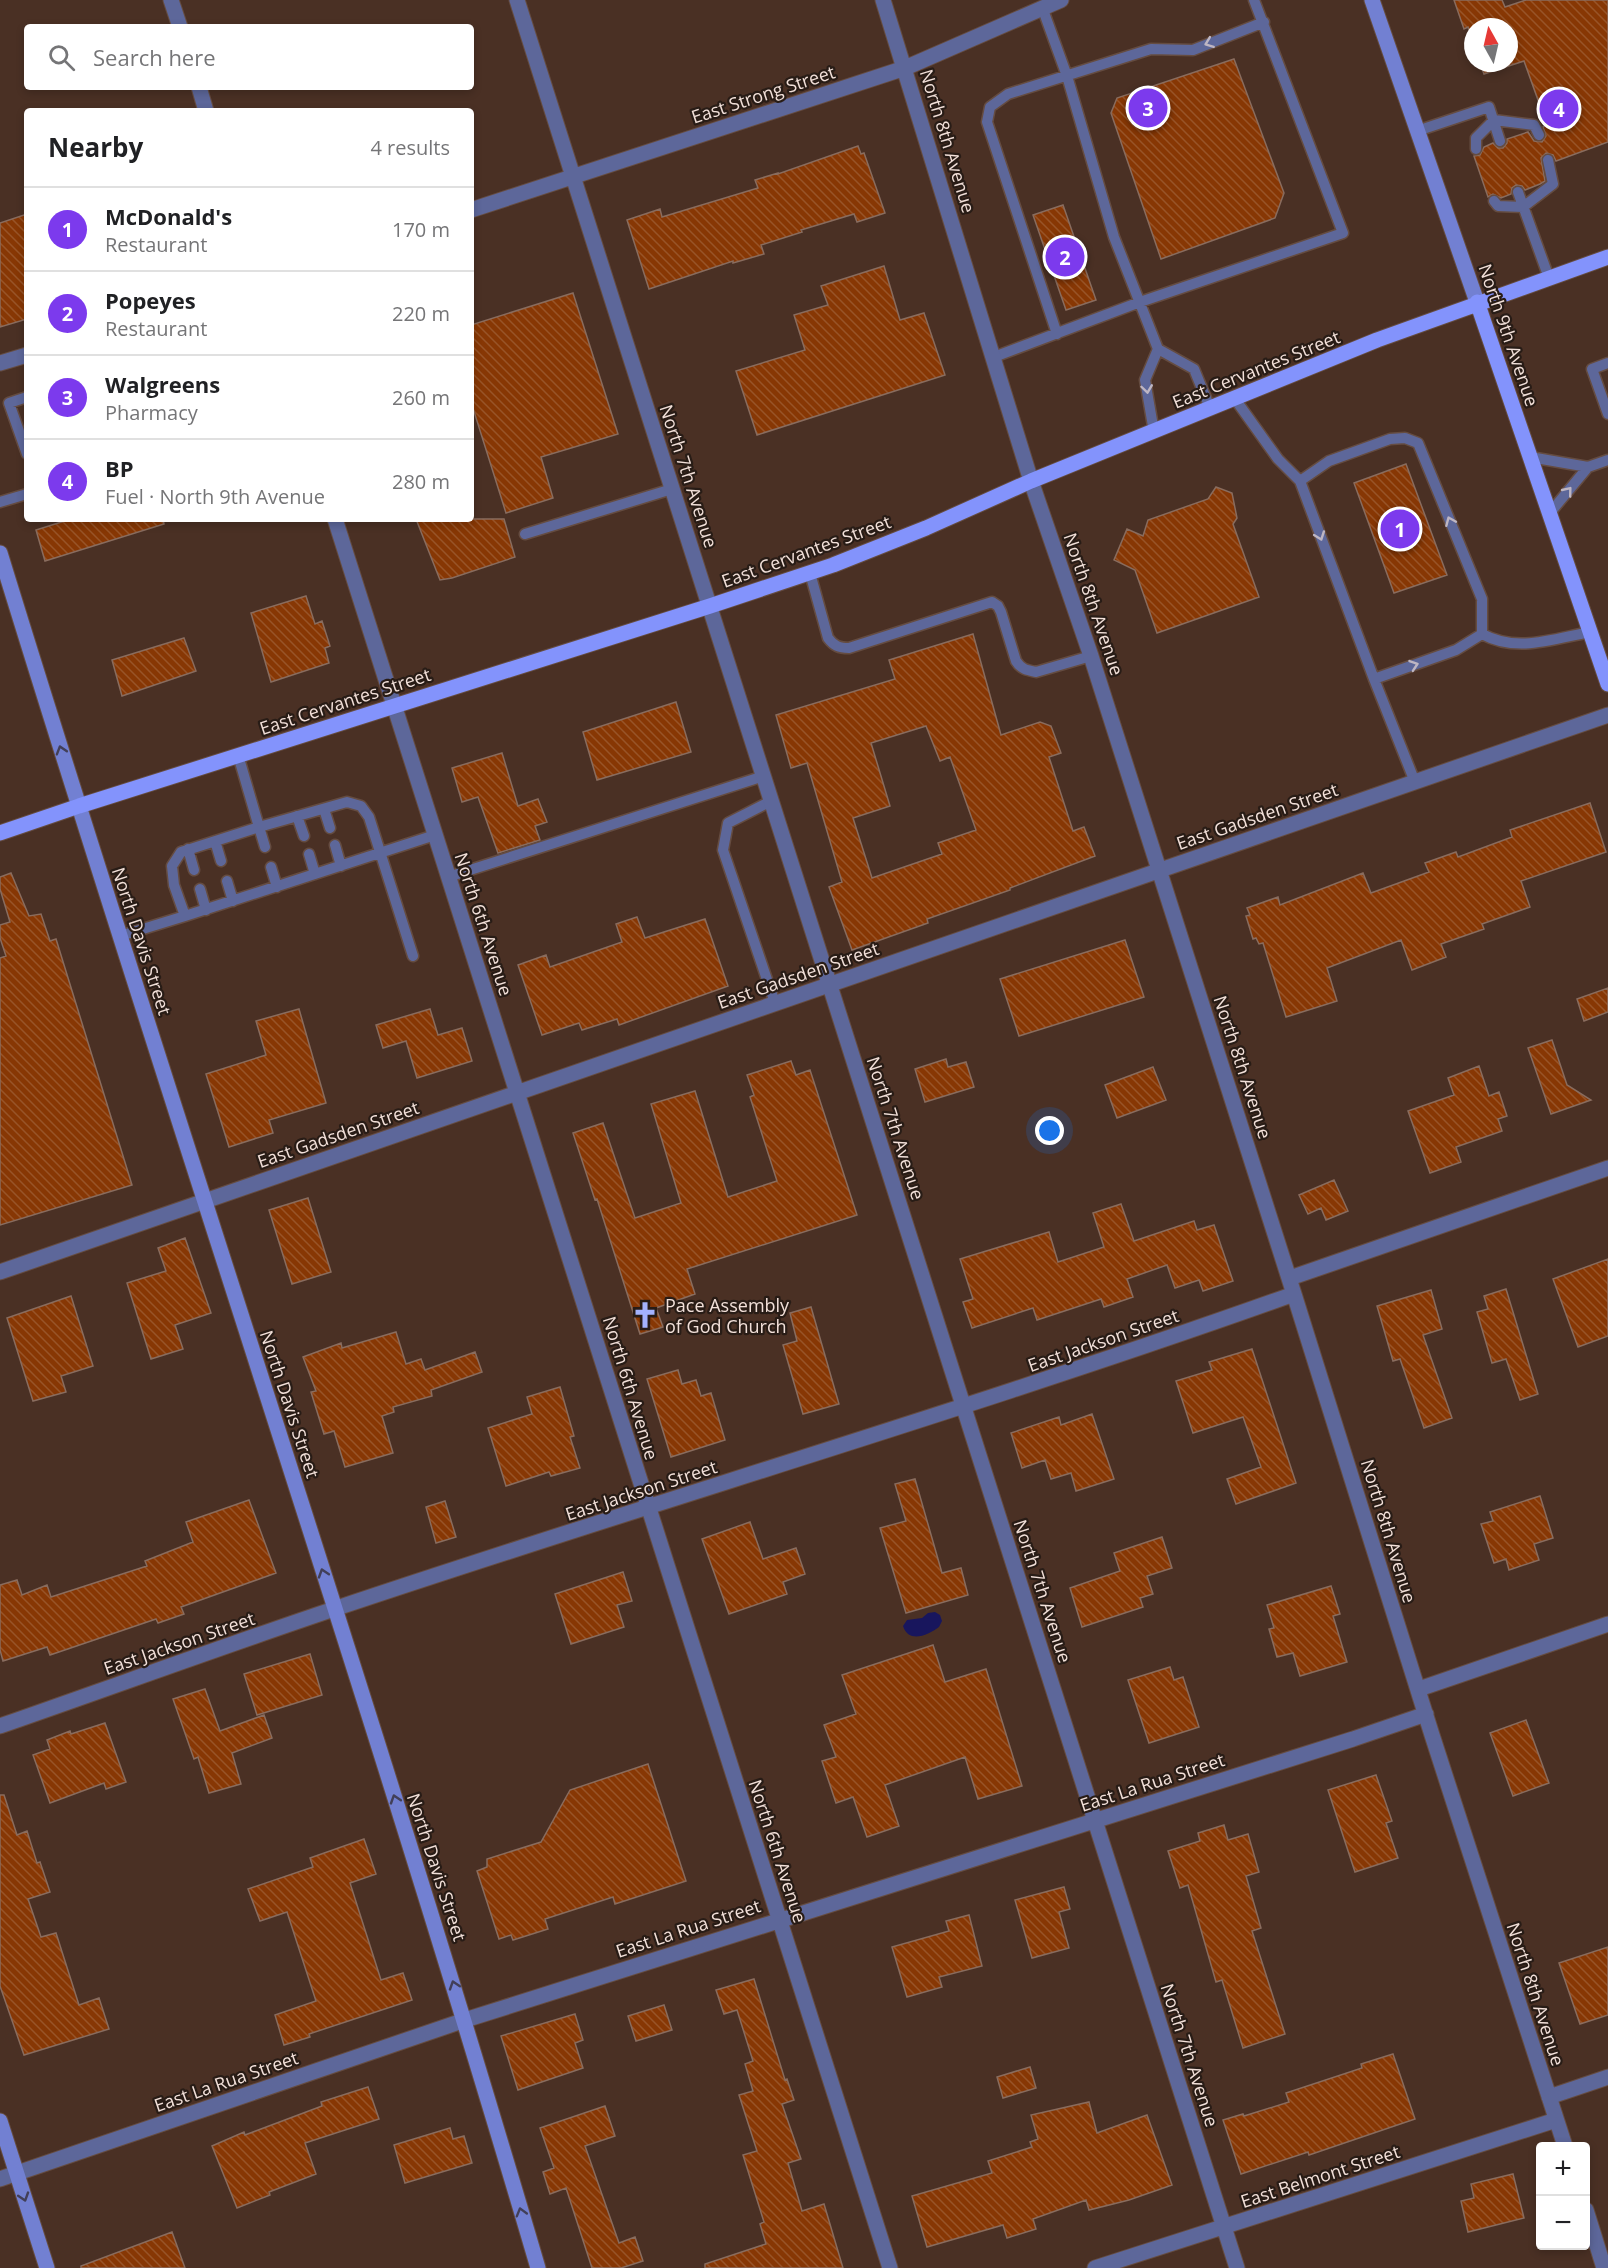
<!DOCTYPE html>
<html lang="en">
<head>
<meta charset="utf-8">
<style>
	body { margin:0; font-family:"Open Sans",sans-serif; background:#f2f2f2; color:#202124 }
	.controls { position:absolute; right:18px; bottom:18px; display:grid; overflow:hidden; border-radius:6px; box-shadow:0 3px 9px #0003 }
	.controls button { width:54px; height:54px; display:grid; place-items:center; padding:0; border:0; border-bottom:2px solid #e0e0e0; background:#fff; color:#202124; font:30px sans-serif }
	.compass { position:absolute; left:1464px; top:18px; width:54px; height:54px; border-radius:50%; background:#fff; box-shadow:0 3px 9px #0003; rotate:352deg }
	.you { position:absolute; left:1050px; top:1131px; width:21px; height:21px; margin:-15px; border:4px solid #fff; border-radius:50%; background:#1a73e8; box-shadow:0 0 0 9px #1a73e833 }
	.badge { display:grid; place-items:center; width:39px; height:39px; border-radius:50%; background:#7c3aed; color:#fff; font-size:20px; font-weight:700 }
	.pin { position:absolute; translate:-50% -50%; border:3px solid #fff; box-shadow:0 2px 6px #0006 }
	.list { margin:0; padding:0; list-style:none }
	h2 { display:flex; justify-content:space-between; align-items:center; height:78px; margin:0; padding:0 24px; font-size:26px }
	h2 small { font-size:20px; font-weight:400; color:#757577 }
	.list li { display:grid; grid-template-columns:39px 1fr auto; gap:18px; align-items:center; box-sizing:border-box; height:84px; padding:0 24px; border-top:2px solid #e0e0e0 }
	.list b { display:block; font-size:22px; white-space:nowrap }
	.list p { margin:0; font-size:20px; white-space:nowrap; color:#757577 }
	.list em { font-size:20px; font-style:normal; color:#757577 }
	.icon { flex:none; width:33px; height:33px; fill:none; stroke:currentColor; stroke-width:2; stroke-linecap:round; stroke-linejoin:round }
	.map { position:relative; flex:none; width:1608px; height:2268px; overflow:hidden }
	.search { position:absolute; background:#fff; box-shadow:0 3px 9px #0003; left:24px; top:24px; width:450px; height:66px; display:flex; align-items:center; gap:15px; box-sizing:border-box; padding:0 21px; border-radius:6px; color:#757577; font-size:22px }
	.panel { position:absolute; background:#fff; box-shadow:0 3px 9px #0003; left:24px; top:108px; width:450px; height:414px; border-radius:6px }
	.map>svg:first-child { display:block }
</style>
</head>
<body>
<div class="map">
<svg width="1608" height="2268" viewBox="0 0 1608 2268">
	<defs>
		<pattern id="building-back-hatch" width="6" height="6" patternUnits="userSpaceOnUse" patternTransform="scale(1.5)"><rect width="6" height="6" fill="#873704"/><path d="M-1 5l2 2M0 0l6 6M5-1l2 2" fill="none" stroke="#985428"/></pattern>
	</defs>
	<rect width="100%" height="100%" fill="#4a3024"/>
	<path fill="#18165d" d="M935,1612L940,1615L942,1621L939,1627C928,1635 909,1644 903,1626L907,1620L922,1618L928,1613Z"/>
	<path fill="url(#building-back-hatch)" stroke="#896c5e" stroke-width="1.5" fill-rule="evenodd" d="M1454,0H1502L1505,7L1526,0H1608V142L1556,161L1553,155L1546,153L1541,158L1545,181L1540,184L1525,190L1522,186L1516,185L1512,188L1511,194L1501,198L1493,194L1488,197L1474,156L1480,155L1484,147L1493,143L1498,148H1503L1507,143V139L1528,132L1534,141L1542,142L1546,136L1543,127L1547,125L1524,61L1484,74L1480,63H1509V27H1473V42L1468,27L1464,29Z
		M1234,59L1284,193L1275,218L1161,259L1111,113L1117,98Z
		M858,146L861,154L864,153L885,213L857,222L854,214L801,230L802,232L761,245L764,254L733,263V261L649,289L627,220L660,209L662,217L758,188L755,180L778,173V174Z
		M1063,205L1096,300L1066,310L1033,215Z
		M27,214V319L0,327V223Z
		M884,266L900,320L924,313L945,375L757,435L736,371L805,350L794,315L828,305L821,286Z
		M573,293L618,434L541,457L553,498L506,513L471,402V325Z
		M1406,464L1447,575L1394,593L1354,483Z
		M1216,487L1232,493L1237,518L1233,524L1259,597L1157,633L1135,570L1114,560L1127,529L1143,536L1148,520L1208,499Z
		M71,519H163L164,524L45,561L36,530Z
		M416,519H504L515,557L452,578L440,580Z
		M306,596L315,624L322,621L330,646L325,648L329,663L271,682L251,613Z
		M973,634L1001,735L1040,722L1051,726L1061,753L1049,757L1073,831L1084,827L1095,856L1010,888V890L927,919L928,923L852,950L829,887L842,882L807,763L791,768L776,715L895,679L889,660ZM926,726L940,761L950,757L976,830L938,843L942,854L872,878L853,818L890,806L871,743Z
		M184,638L196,671L122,696L112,660Z
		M676,702L691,752L597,780L583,732Z
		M502,753L518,806L538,799L547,822L535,826L540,840L498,853L478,797L462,802L452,768Z
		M1590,803L1606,852L1521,881L1530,907L1482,924L1484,929L1441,944L1446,957L1412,970L1401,940L1327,968L1337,1001L1286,1017L1263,943L1259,944L1256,938L1253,939L1246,916L1250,915L1247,908L1278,897L1280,905L1363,873L1371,893L1429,872L1425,863L1456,852L1458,857L1512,837L1510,830Z
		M11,873L29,916L41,914L50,941L56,939L132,1185L0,1225V958L6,956L0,938V925L10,922L0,889V877Z
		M637,917L645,938L705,919L728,986L619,1025L617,1019L582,1030L579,1023L542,1035L518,965L546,955L550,967L622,942L616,924Z
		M1125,940L1144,997L1019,1036L1000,979Z
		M1608,988V1012L1584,1021L1577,999Z
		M299,1009L326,1103L269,1120L273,1133L229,1147L206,1074L266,1055L256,1021Z
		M430,1009L438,1035L462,1028L472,1061L417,1078L406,1041L383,1048L376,1025Z
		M1552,1040L1567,1085L1591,1100L1551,1114L1528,1048Z
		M946,1059L948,1067L966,1062L974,1087L925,1102L915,1069Z
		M791,1061L796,1075L810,1070L857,1215L687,1269L695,1294L656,1308L663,1327L640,1334L597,1199L595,1200L573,1133L603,1123L635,1218L681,1203L651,1104L695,1091L728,1197L777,1181L750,1097L754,1095L747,1075Z
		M1479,1066L1489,1096L1499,1092L1507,1116L1498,1119L1502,1131L1456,1147L1461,1162L1430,1173L1408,1111L1454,1095L1448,1078Z
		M1153,1067L1166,1100L1117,1118L1105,1085Z
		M1334,1180L1348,1211L1326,1220L1321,1208L1308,1214L1299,1195Z
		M308,1198L331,1272L292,1284L269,1210Z
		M1121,1204L1134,1241L1194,1221L1197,1230L1214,1225L1233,1281L1203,1291L1199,1280L1175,1288L1167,1265L1127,1279L1133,1297L1104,1307L1101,1299L1037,1320L1033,1308L972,1328L963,1302L973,1299L960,1259L1049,1232L1058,1262L1104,1247L1093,1213Z
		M185,1238L211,1313L175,1325L183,1349L151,1359L127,1283L166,1271L158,1248Z
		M1608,1259V1336L1578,1347L1553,1279Z
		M1506,1289L1538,1394L1520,1400L1506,1359L1492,1363L1477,1312L1488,1309L1484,1296Z
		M1431,1290L1442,1329L1423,1335L1452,1418L1424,1428L1400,1359L1393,1361L1377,1306Z
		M71,1296L93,1366L61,1376L66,1392L33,1401L7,1318Z
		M811,1307L839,1404L803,1414L783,1345L797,1341L790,1313Z
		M396,1332L406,1364L421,1359L425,1370L475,1352L482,1372L431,1390L432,1396L393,1407L394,1412L382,1416L393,1453L345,1467L334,1431L324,1434L311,1392L316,1391L303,1357L341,1343L342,1348Z
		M1252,1349L1296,1483L1236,1504L1227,1479L1261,1467L1243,1417L1193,1433L1176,1381L1212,1370L1209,1362Z
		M678,1370L682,1384L696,1380L701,1396L711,1393L725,1440L671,1457L647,1379Z
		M560,1387L574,1436L570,1437L580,1468L551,1476L549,1472L506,1486L488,1428L532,1414L527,1397Z
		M1092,1414L1114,1479L1076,1491L1071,1473L1051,1479L1045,1460L1022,1468L1011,1433L1059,1417L1061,1425Z
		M915,1479L942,1573L961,1568L968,1595L906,1613L880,1528L906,1521L895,1484Z
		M1540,1496L1553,1538L1534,1544L1539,1560L1509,1570L1506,1559L1494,1563L1481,1524L1493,1521L1490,1512Z
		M249,1500L276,1573L181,1607L184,1614L158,1623L156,1619L50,1655L47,1647L3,1661L0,1650V1585L17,1580L22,1595L47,1585L51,1597L147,1566L145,1561L193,1542L186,1522Z
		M445,1501L456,1537L436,1543L426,1507Z
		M750,1522L763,1559L796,1548L805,1574L783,1582L787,1594L729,1614L702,1539Z
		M1162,1537L1172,1568L1147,1576L1153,1594L1140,1598L1143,1607L1082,1627L1070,1588L1120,1571L1114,1553Z
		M623,1572L632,1601L617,1605L624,1627L571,1644L555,1594Z
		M1331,1586L1340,1614L1333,1616L1347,1662L1300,1676L1293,1653L1277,1657L1269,1629L1274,1628L1267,1605Z
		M933,1645L945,1682L986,1669L1022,1786L978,1799L965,1757L885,1785L899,1826L867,1837L853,1797L836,1803L822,1761L836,1757L824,1725L856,1714L842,1675Z
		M310,1654L322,1695L257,1715L244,1674Z
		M1170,1667L1174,1680L1183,1677L1199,1727L1149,1743L1128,1680Z
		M205,1689L220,1731L264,1715L272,1738L232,1753L241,1784L209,1793L198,1757L194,1759L173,1699Z
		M1526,1720L1549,1783L1513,1796L1490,1733Z
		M105,1723L126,1782L106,1789L104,1783L50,1803L33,1755L50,1749L47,1740L70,1731L71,1734Z
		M648,1764L686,1881L615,1904L613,1897L545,1919L548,1929L513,1940L511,1935L499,1939L477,1871L487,1867V1859L541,1842L570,1790Z
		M1376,1775L1392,1821L1386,1823L1398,1858L1355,1872L1328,1790Z
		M0,1795H4L17,1835L27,1831L37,1863L40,1862L50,1892L28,1899L41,1937L56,1933L79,2005L99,1998L109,2029L24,2055L0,1986Z
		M1224,1825L1228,1840L1248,1834L1259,1872L1246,1876L1261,1928L1252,1931L1285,2034L1243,2048L1222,1980L1216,1982L1188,1885L1180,1888L1168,1851L1200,1841L1198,1833Z
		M364,1839L376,1874L350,1883L381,1980L403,1973L412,2000L309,2034L310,2037L284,2045L275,2015L316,2001L287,1912L260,1921L248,1889L313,1867L310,1858Z
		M1064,1887L1070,1909L1059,1912L1069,1948L1032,1958L1015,1900Z
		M969,1915L982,1966L939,1977L942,1987L907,1997L892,1947L949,1931L946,1921Z
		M1608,1947V2015L1580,2024L1559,1963Z
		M754,1979L785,2080L787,2079L794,2100L782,2104L801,2159L788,2163L802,2211L824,2204L843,2268H705V2264L766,2244L760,2224L764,2222L743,2155L757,2151L739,2095L753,2091L745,2064L753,2061L737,2010L724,2014L716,1990Z
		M664,2005L672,2030L636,2041L628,2016Z
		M575,2014L583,2040L575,2043L583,2068L518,2090L501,2036Z
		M1393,2054L1415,2119L1309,2155L1308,2152L1241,2174L1223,2120L1243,2114L1244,2116L1289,2102L1286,2093L1362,2068L1361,2064Z
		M1030,2067L1036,2088L1003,2098L997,2077Z
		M368,2087L379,2119L305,2143L316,2174L269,2192L270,2195L237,2208L212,2146L244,2132L245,2135L322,2106L321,2102Z
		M1089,2102L1097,2133L1147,2115L1172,2185L1129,2200L1089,2210L1086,2200L1033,2219L1036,2229L1007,2238L1003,2225L927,2247L912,2196L992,2173L988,2161L1032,2147L1030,2142L1038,2139L1031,2115Z
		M605,2106L615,2136L585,2146L619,2243L635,2237L643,2261L621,2268H592L566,2188L550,2194L543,2172L554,2168L540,2128Z
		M450,2128L453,2139L464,2136L472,2163L405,2183L394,2145Z
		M1513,2174L1524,2218L1468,2232L1461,2201L1474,2198L1471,2184Z
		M172,2232L185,2268H81V2266Z"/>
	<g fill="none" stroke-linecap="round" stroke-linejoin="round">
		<defs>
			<path id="lane" d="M1042,7L1067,76L1114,237L1158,349L1194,369L1210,408
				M1417,131L1489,107L1500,141
				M1476,149V138L1494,120L1534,125L1539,135
				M1518,192L1549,278
				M1494,201L1498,206L1523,207L1553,184L1548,160
				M1057,334L987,122L990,107L1008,94L1151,49L1193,50L1264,22
				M994,357L1140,302L1343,233L1254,0
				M1608,363L1592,369L1608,414
				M27,397L9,403L27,454
				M1235,399L1278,459L1300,481L1374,679L1456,650L1482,634V599L1418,443L1405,438L1390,439L1329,461L1300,481
				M1154,432L1145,380L1158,349
				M1530,457L1588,467L1608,460
				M0,502L27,494
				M1549,514L1588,467
				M525,534L672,489
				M810,573L828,638C834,646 839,648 849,648L992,602L998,606L1001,612L1016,661C1021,669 1026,670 1036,672L1091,656
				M1482,634C1517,653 1553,639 1590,632
				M1374,679L1415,782
				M771,801L728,823L723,850L775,1003
				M324,809L330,828
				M297,816L304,836
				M215,841L221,861
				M335,845L341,866
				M265,847L259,827L347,802L361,806L369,817L413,956
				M188,849L194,870
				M309,854L315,874
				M271,867L277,887
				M448,877L764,776
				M227,881L233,901
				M200,889L206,910
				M185,916L435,835
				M120,936L185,916L174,885L172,866L181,852L259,827L238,755"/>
			<path id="street" d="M171,0L180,27
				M517,0L1237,2268
				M883,0L1031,481L1091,656L1294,1294L1432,1735L1565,2146
				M199,87L206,111
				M471,210L905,68L1061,0
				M0,363L27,355
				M335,519L890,2268
				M0,1272L1608,715
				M1290,1278L1608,1168
				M1419,1689L1608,1624
				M0,1726C112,1687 224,1646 337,1608C655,1501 978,1407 1294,1294
				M1549,2097L1608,2077
				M0,2179L465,2020L1353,1739L1426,1714
				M1586,2210L1604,2268
				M1095,2268L1556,2120"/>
			<path id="secondary" d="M1372,0L1477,302
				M0,553C176,1126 369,1693 538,2268
				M0,2121L47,2268"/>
			<path id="primary" d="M1477,302L1608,684
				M0,833L79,806L710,606L833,565L926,528L1031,481L1377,340L1608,257"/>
		</defs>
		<use href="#lane" stroke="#654c41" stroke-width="13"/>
		<use href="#street" stroke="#654c41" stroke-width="17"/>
		<use href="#secondary" stroke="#654c41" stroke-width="17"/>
		<use href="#primary" stroke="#654c41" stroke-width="17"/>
		<use href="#lane" stroke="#5d679a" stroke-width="10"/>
		<use href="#street" stroke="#5d679a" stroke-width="15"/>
		<use href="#secondary" stroke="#7280d2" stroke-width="15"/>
		<use href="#primary" stroke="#8393fc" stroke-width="15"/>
	</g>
	<defs><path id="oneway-chevron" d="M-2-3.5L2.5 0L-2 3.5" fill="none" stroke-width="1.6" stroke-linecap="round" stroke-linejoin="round" transform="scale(1.5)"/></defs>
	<g stroke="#beb6c3">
		<use href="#oneway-chevron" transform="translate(1209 43) rotate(159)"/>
		<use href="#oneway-chevron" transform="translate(1147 389) rotate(82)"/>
		<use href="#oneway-chevron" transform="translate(1568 491) rotate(-51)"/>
		<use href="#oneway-chevron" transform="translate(1450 521) rotate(-113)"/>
		<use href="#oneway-chevron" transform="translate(1320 536) rotate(70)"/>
		<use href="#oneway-chevron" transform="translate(1414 665) rotate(-19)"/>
	</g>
	<g stroke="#423f58">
		<use href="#oneway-chevron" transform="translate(61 750) rotate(-107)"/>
		<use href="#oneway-chevron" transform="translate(323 1573) rotate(-108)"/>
		<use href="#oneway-chevron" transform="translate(395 1799) rotate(-108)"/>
		<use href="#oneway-chevron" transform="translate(454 1985) rotate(-108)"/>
		<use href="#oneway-chevron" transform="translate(24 2197) rotate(72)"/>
		<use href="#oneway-chevron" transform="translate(521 2212) rotate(-106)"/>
	</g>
	<defs>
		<symbol id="church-bare" viewBox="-9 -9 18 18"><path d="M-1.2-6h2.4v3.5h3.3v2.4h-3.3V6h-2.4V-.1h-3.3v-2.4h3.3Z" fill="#a3b2fd" stroke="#281c16" stroke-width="2.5" paint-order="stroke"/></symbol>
	</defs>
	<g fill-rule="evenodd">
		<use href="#church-bare" x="626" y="1296" width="38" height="38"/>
	</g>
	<g text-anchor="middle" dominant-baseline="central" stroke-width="4.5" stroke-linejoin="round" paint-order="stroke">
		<g font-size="18" fill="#f2e0d9" stroke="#281c16">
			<text transform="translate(763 94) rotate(-18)">East Strong Street</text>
			<text transform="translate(948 141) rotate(73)">North 8th Avenue</text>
			<text transform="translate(1509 335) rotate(71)">North 9th Avenue</text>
			<text transform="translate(1256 369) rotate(-22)">East Cervantes Street</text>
			<text transform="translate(689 476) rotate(72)">North 7th Avenue</text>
			<text transform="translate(806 551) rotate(-20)">East Cervantes Street</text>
			<text transform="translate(1094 604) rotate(71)">North 8th Avenue</text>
			<text transform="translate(345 701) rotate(-18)">East Cervantes Street</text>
			<text transform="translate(1257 816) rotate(-19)">East Gadsden Street</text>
			<text transform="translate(484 924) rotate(72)">North 6th Avenue</text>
			<text transform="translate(142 941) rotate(72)">North Davis Street</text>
			<text transform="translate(798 975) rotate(-19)">East Gadsden Street</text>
			<text transform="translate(1243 1067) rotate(72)">North 8th Avenue</text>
			<text transform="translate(896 1128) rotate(72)">North 7th Avenue</text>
			<text transform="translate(338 1134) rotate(-19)">East Gadsden Street</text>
			<text transform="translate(1103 1340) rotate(-19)">East Jackson Street</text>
			<text transform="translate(631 1388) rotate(73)">North 6th Avenue</text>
			<text transform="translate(290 1404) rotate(72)">North Davis Street</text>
			<text transform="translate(641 1490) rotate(-18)">East Jackson Street</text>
			<text transform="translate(1389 1531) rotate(73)">North 8th Avenue</text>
			<text transform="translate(1043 1591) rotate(72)">North 7th Avenue</text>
			<text transform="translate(179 1643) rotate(-19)">East Jackson Street</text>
			<text transform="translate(1152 1782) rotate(-18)">East La Rua Street</text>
			<text transform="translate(778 1851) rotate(72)">North 6th Avenue</text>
			<text transform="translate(437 1867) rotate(72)">North Davis Street</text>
			<text transform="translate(688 1928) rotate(-18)">East La Rua Street</text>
			<text transform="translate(1536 1994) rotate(72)">North 8th Avenue</text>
			<text transform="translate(1190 2055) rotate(72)">North 7th Avenue</text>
			<text transform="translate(226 2081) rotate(-19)">East La Rua Street</text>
			<text transform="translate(1320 2176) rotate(-18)">East Belmont Street</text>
		</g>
		<g font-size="18" fill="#f2e0d9" stroke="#281c16" text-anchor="start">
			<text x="665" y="1305">Pace Assembly<tspan x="665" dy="21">of God Church</tspan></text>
		</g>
	</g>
</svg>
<div class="controls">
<button>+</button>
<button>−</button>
</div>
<svg class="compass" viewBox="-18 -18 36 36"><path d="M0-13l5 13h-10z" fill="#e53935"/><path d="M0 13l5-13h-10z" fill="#757577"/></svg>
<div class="you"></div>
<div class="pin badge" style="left:1400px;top:529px">1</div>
<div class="pin badge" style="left:1065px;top:257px">2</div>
<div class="pin badge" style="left:1148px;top:108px">3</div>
<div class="pin badge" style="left:1559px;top:109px">4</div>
<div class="search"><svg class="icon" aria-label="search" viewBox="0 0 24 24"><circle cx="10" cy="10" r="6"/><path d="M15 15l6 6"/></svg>Search here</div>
<section class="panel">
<h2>Nearby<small>4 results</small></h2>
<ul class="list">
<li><span class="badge">1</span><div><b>McDonald's</b><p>Restaurant</p></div><em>170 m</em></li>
<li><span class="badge">2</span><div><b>Popeyes</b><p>Restaurant</p></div><em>220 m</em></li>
<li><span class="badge">3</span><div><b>Walgreens</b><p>Pharmacy</p></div><em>260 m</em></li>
<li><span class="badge">4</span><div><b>BP</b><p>Fuel · North 9th Avenue</p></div><em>280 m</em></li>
</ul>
</section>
</div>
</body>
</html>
